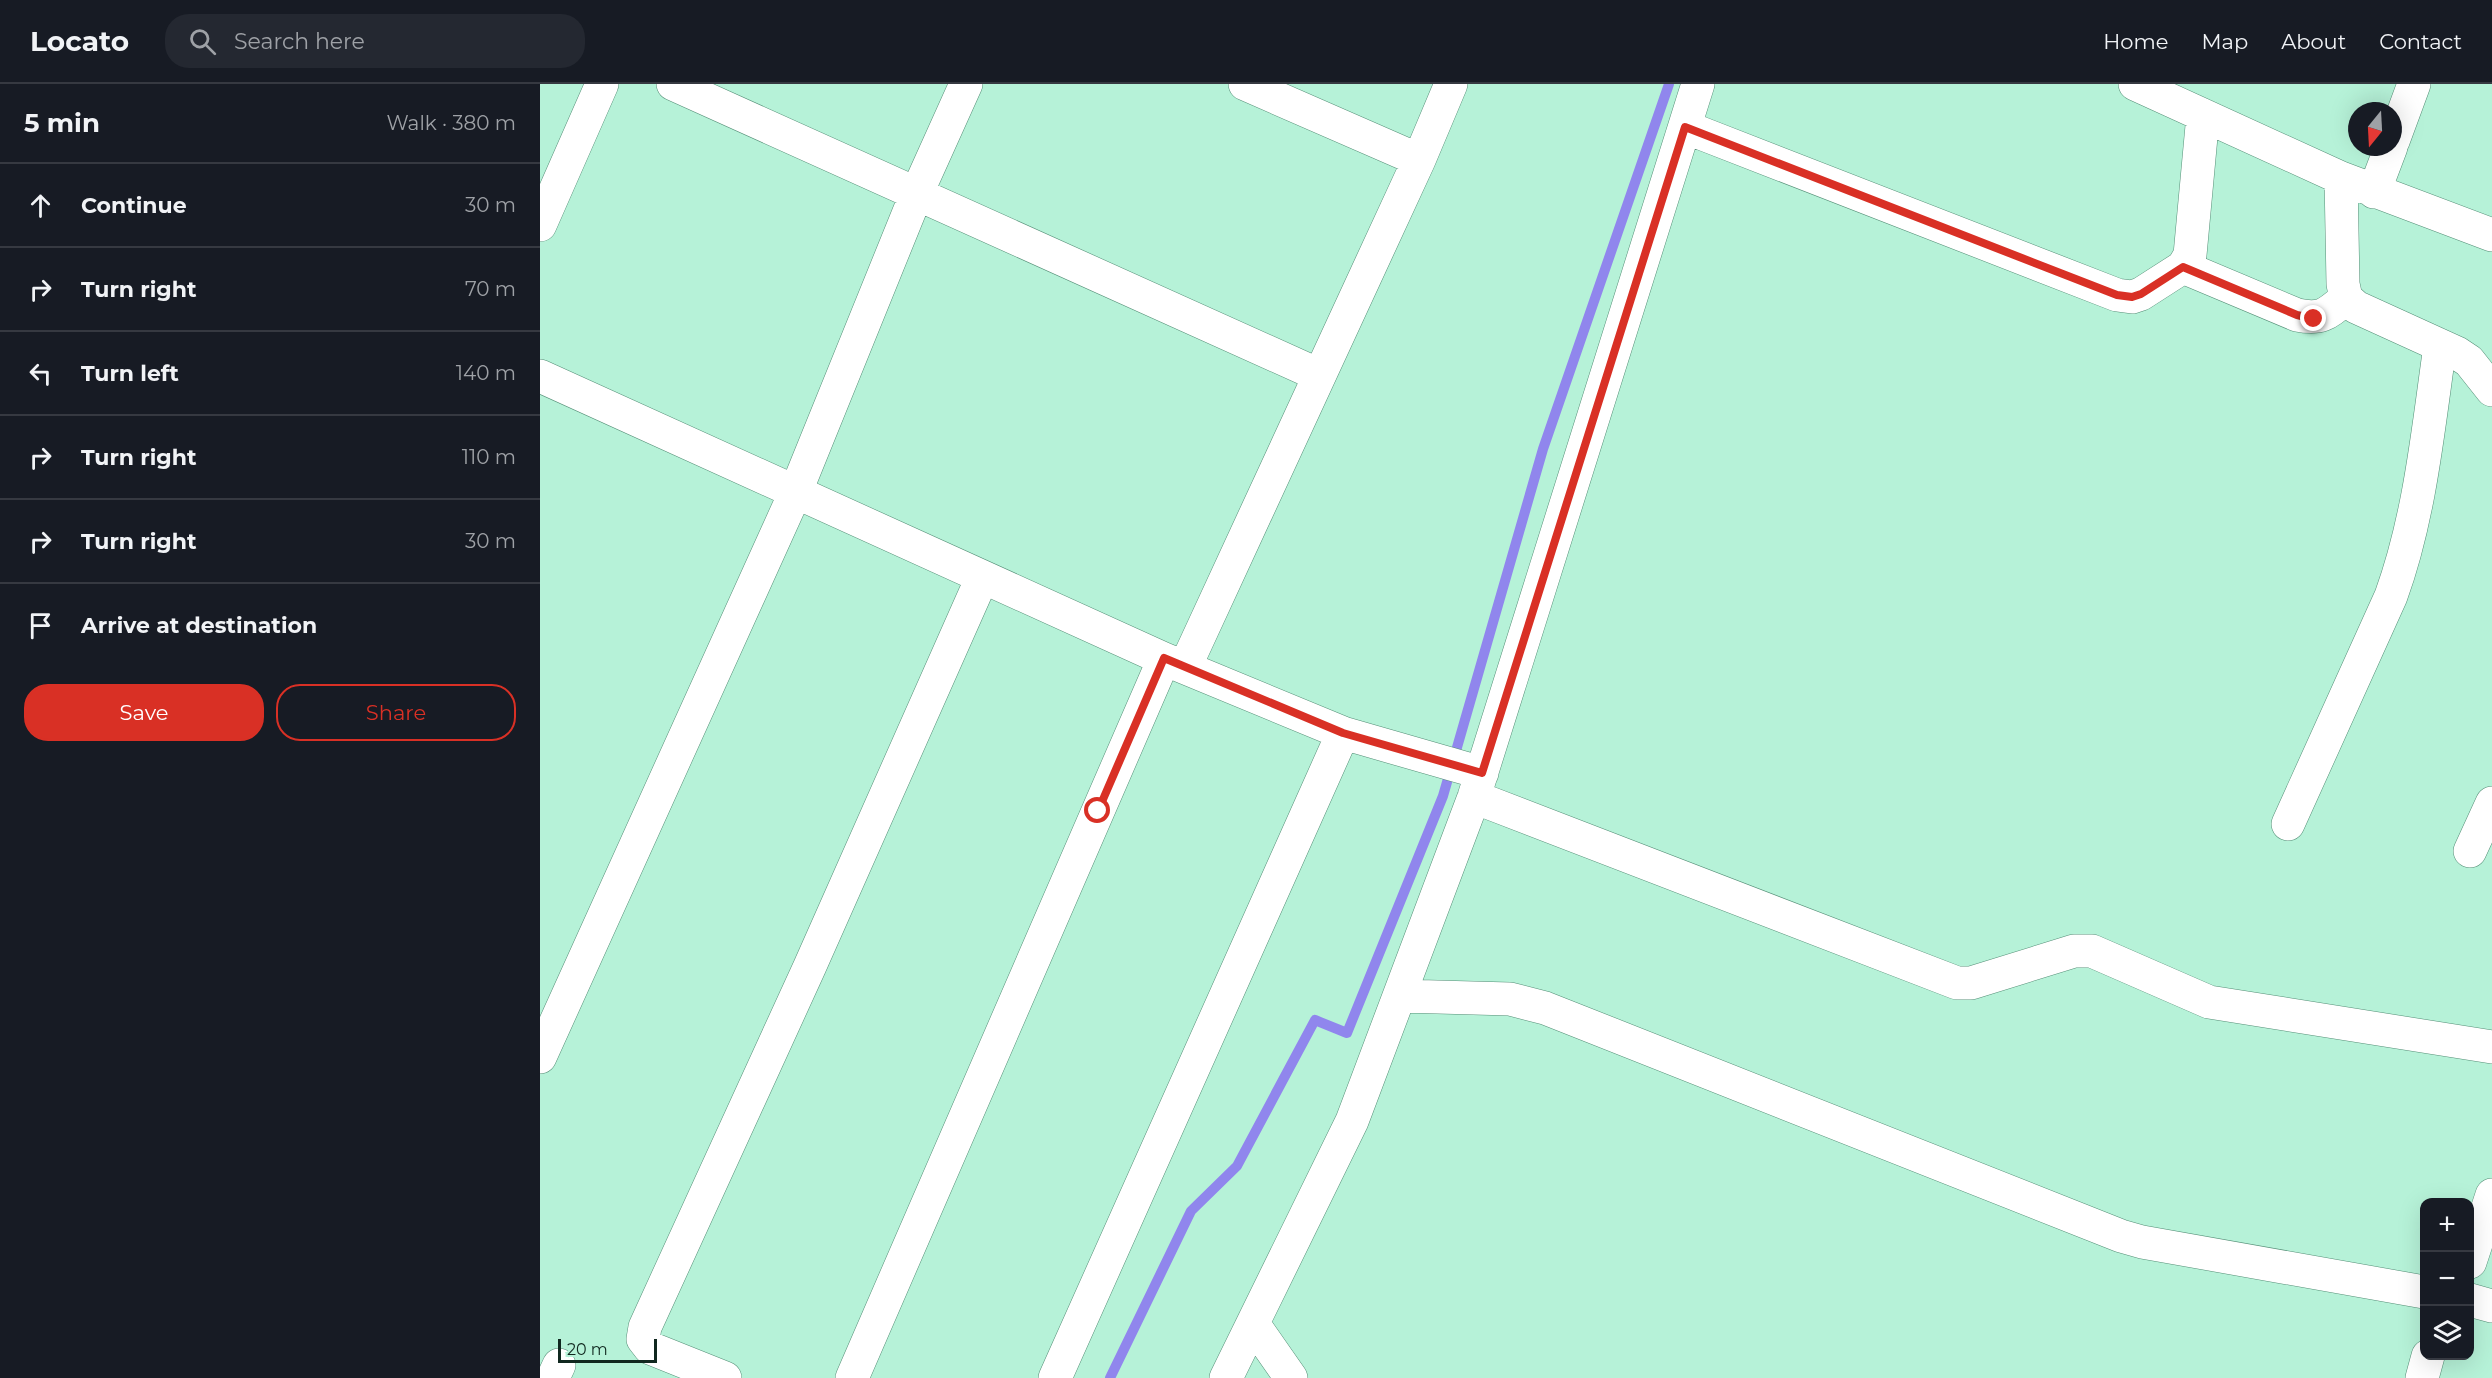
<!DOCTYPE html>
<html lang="en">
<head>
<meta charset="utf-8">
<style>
	body { margin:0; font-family:Montserrat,sans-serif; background:#242831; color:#f1f3f6 }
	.controls { position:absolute; right:18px; bottom:18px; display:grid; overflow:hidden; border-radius:12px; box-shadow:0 6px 24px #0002 }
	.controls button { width:54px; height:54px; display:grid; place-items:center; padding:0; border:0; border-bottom:2px solid #363941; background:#171b24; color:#f1f3f6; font:30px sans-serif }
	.compass { position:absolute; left:1808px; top:18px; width:54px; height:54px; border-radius:50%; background:#171b24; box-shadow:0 6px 24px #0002; rotate:198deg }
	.scale { position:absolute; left:18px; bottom:15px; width:99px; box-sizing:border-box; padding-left:6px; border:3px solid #10281f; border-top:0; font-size:16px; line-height:21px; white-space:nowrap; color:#10281f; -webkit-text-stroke:4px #b6f2d8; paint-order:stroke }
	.stop { position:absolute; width:18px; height:18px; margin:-14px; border:4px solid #d93025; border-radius:50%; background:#fff }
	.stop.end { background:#d93025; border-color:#fff; box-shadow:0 2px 6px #0008 }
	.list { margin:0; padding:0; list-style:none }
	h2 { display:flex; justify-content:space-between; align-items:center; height:78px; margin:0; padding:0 24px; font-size:26px }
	h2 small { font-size:20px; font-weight:400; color:#9ea1a6 }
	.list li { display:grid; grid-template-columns:39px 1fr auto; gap:18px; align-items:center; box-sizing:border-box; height:84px; padding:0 24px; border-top:2px solid #363941 }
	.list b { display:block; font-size:22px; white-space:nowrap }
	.list em { font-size:20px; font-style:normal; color:#9ea1a6 }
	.actions { display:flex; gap:12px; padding:18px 24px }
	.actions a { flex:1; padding:14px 0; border:2px solid #d93025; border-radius:24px; text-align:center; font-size:21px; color:#d93025 }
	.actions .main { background:#d93025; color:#fff }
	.icon { flex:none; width:33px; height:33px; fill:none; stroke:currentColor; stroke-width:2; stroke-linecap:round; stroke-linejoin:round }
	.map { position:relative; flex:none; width:1952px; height:1294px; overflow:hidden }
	header { display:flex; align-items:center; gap:36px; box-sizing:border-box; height:84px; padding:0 30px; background:#171b24; border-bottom:2px solid #363941 }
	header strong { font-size:28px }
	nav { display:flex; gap:33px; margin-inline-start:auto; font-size:21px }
	.search { width:420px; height:54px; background:#242831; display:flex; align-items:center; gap:15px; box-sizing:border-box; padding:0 21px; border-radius:24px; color:#9ea1a6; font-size:22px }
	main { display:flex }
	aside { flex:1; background:#171b24 }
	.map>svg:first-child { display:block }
</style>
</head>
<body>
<header>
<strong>Locato</strong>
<div class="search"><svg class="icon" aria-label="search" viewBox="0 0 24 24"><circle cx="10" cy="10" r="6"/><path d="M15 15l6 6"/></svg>Search here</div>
<nav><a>Home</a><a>Map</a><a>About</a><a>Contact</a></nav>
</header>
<main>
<aside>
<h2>5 min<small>Walk · 380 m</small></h2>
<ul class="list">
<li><svg class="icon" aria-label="ahead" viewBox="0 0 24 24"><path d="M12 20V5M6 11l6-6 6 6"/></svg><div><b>Continue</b></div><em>30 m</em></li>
<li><svg class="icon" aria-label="right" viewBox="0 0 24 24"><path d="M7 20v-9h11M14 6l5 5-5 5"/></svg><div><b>Turn right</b></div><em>70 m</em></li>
<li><svg class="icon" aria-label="left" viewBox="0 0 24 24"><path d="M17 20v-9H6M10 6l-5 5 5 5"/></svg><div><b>Turn left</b></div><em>140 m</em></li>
<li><svg class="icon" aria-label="right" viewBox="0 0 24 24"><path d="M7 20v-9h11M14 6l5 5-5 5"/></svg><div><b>Turn right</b></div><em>110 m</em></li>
<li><svg class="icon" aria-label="right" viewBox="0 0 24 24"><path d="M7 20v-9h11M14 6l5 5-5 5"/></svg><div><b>Turn right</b></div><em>30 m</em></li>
<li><svg class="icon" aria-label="arrive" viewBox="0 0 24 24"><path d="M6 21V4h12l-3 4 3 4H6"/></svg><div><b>Arrive at destination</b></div></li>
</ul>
<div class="actions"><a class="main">Save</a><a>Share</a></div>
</aside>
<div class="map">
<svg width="1952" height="1294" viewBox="0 0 1952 1294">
	<rect width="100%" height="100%" fill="#b6f2d8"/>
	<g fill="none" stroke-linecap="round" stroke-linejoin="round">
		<path stroke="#9086ed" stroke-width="10" d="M570,1294L651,1127L697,1082L775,936L807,949L903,712L1003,365L1129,0"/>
		<defs>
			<path id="street" d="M133,0L779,291
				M705,0L879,76
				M1595,0L1801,94L1952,151
				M1145,43L1577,211L1592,213L1601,210L1643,183L1650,171L1663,31
				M1853,57L1874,0
				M1801,94L1803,200L1806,214L1816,223L1917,269L1929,277L1952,306
				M1834,108L1851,63
				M0,141L62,0
				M1643,183L1757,231C1782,236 1787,230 1806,214
				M0,292L624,575L803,649L942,689
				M645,583L879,76L911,0
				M934,713L1417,899H1431L1534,867H1552L1669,918L1952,963
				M1748,740L1851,512C1880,432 1888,346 1900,262
				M1930,767L1952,719
				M861,912L970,915L1005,924L1581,1152L1602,1158L1884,1208
				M0,973L256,407L376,111L426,0
				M1930,1178L1952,1111
				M1930,1216L1952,1222
				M714,1241L751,1294
				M13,1294L19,1281
				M185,1294L110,1264L103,1255L105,1243L270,882L442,494
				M312,1294L624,575
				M515,1294L803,649
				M686,1294L812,1037L934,713L1158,0
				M1882,1294L1888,1272"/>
		</defs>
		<use href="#street" stroke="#558f77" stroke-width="34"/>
		<use href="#street" stroke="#fff" stroke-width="33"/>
	</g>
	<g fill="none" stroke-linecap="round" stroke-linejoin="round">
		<path stroke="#d93025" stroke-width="8" d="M558,727L624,574L803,649L942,689L1145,43L1577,211L1592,213L1601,210L1643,183L1757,231L1774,235"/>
	</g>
</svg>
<div class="controls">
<button>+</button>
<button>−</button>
<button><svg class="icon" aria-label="layers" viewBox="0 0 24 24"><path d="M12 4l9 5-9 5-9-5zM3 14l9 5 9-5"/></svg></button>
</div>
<svg class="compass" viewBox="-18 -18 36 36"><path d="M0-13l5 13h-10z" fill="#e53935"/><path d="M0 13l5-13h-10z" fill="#9ea1a6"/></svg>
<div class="scale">20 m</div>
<div class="stop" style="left:558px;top:727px"></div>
<div class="stop end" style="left:1774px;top:235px"></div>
</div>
</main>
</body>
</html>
